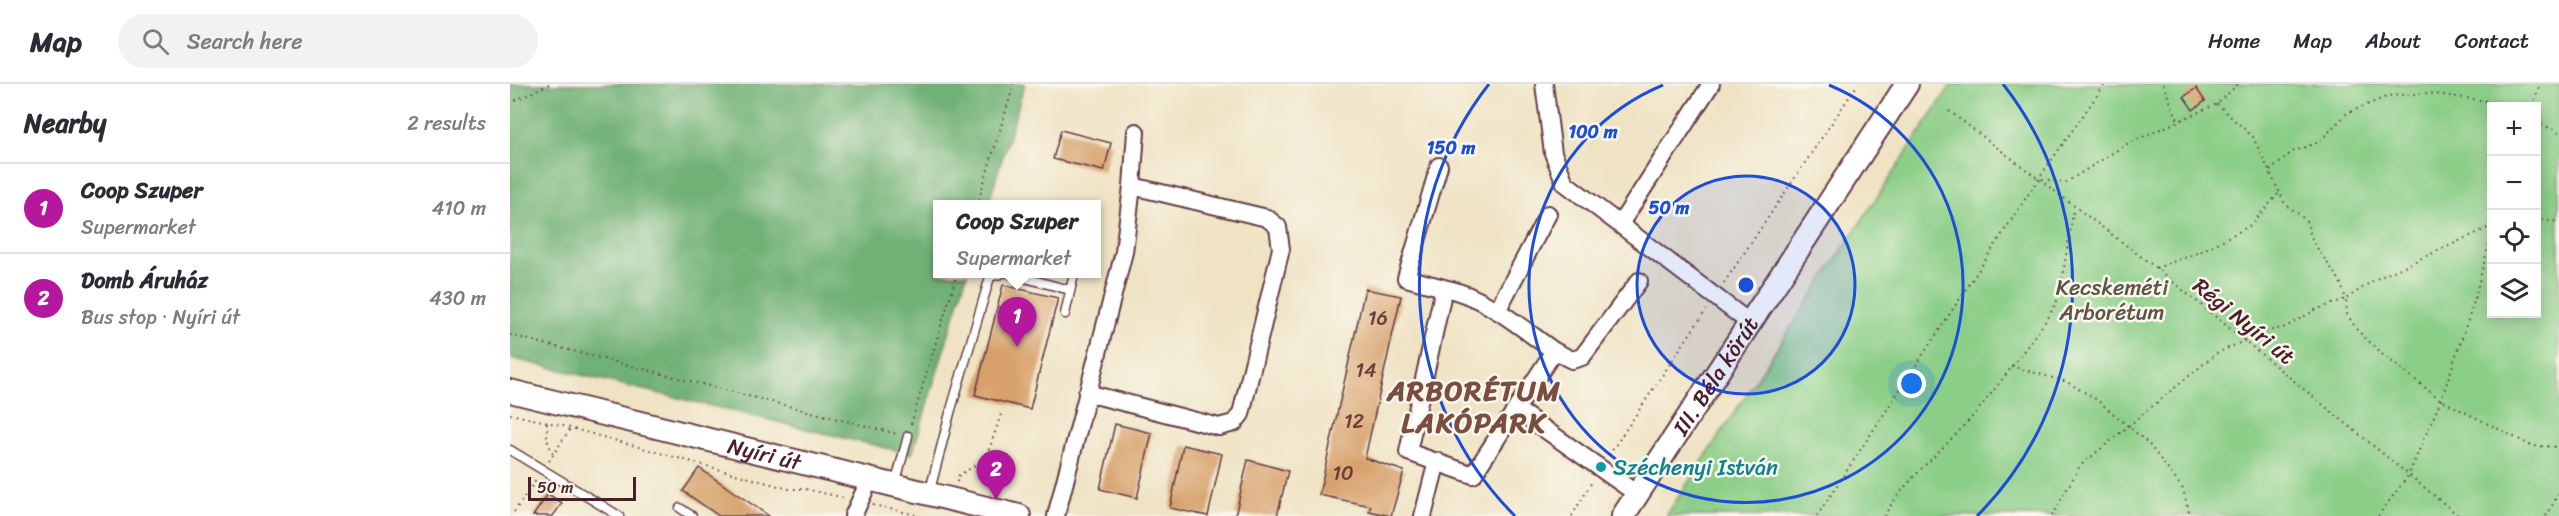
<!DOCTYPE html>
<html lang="en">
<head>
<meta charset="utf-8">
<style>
	body { margin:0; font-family:Sriracha,sans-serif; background:#f2f2f3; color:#2b2b33 }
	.controls { position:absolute; right:18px; top:18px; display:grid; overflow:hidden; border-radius:0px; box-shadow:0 3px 15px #0003 }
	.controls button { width:54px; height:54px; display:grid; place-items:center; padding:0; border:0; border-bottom:2px solid #e1e1e2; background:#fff; color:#2b2b33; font:30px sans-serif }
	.scale { position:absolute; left:18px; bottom:15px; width:108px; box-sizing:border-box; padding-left:6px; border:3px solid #4a1f2b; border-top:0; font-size:16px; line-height:21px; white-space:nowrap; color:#4a1f2b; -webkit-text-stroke:4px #fbf7ec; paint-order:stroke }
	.you { position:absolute; left:1402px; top:300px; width:21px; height:21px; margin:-15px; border:4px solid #fff; border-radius:50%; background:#1a73e8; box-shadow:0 0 0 9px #1a73e833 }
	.badge { display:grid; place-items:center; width:39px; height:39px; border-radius:50%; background:#b5179e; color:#fff; font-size:20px; font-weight:700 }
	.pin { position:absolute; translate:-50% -50px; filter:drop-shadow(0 2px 3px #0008) }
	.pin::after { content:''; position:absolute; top:32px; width:21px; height:18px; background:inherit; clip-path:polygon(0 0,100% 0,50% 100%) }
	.popup { position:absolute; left:423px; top:116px; width:168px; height:78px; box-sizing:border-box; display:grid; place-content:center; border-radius:0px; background:#fff; filter:drop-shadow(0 2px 4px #0005); font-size:20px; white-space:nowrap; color:#7c7c81 }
	.popup b { font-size:22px; color:#2b2b33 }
	.popup::after { content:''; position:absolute; left:50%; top:100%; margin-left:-12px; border:12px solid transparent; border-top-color:#fff }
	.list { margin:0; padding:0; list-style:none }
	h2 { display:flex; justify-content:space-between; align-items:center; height:78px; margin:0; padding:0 24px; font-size:26px }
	h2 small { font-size:20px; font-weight:400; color:#7c7c81 }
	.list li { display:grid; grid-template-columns:39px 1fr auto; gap:18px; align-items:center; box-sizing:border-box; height:90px; padding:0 24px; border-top:2px solid #e1e1e2 }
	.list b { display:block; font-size:22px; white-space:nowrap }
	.list p { margin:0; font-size:20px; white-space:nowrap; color:#7c7c81 }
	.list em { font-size:20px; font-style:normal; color:#7c7c81 }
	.icon { flex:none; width:33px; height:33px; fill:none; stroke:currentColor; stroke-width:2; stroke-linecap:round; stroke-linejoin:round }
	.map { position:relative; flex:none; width:2049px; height:432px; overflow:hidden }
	header { display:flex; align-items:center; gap:36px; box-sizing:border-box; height:84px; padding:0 30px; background:#fff; border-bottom:2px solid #e1e1e2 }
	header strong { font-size:28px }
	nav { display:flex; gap:33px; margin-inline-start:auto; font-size:21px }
	.search { width:420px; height:54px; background:#f2f2f3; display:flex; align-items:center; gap:15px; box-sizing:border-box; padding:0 21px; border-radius:33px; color:#7c7c81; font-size:22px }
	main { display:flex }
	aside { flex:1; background:#fff }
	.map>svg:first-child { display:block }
</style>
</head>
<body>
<header>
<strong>Map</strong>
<div class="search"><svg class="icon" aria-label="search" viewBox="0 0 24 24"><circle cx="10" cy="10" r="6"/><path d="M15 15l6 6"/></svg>Search here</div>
<nav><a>Home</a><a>Map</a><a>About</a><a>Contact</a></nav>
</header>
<main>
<aside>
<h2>Nearby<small>2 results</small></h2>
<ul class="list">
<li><span class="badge">1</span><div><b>Coop Szuper</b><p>Supermarket</p></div><em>410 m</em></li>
<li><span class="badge">2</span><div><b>Domb Áruház</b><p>Bus stop · Nyíri út</p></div><em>430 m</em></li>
</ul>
</aside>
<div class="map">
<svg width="2049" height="432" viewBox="0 0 2049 432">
	<rect width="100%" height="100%" fill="#fbf7ec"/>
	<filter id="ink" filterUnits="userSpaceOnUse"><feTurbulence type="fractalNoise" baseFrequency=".0167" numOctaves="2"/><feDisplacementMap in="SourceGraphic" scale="12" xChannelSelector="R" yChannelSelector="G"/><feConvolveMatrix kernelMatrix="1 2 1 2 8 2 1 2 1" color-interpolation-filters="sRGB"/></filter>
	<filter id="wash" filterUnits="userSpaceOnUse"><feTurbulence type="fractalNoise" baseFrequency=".008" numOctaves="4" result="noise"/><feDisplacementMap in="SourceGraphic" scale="24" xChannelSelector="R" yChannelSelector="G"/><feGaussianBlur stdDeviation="1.35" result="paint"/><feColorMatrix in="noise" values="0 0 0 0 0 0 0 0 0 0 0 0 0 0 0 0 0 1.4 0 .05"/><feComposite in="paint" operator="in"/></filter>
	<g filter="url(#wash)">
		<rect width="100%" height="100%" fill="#efe3c4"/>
		<path fill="#8bce87" stroke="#6a7659" stroke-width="1.5" fill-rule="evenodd" d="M1442,0H2049V432H1156ZM1982,22H2026V230H1982Z"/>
		<path fill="#70b174" stroke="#5d6850" stroke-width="1.5" d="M0,0H515L478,120L428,121V190H457L402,370L0,274Z"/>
		<g id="blocks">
			<path fill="#d7a06b" d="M1686,4L1695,17L1683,26L1674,13Z
				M551,46L601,59L594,87L543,75Z
				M493,201L548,214L520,325L465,311Z
				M855,205L891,212L855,374L894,387L881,432L859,427L861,422L809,411Z
				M605,340L642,349L627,414L590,405Z
				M673,361L712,370L698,432L660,424Z
				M738,376L778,387L767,432H725Z
				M189,384L259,432H209L173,407Z
				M38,410L52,419L43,432H23Z"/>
		</g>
	</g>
	<g filter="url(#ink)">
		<use href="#blocks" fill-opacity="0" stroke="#633c42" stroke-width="1.5"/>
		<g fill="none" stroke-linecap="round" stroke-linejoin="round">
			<defs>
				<path id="lane" d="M500,190L560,206
					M555,230L564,190
					M0,366L109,432
					M385,401L398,352
					M419,410L440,329L480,193L491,190
					M170,424L182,432"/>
				<path id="street" d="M1034,0L1043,69L1055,99L1240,239
					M929,82L896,194L934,204
					M1110,140L1201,0
					M987,227L1038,130
					M1044,267L1062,276L1072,273L1129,197
					M577,309L709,343L724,339L731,330L771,165L768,143L757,134L622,102
					M1006,325L1044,267C1010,243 975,212 934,204L898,368L963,391L1006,325L1127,410
					M343,432L360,395
					M546,432L614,168L622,102L626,48
					M913,432L927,377"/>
				<g id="secondary">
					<path id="s1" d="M0,307L509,432"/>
					<path id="s2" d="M1113,432L1397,0"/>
				</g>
			</defs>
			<use href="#lane" stroke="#633c42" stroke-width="11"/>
			<use href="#street" stroke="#633c42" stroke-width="20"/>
			<use href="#secondary" stroke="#633c42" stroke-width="26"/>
			<path stroke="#633c42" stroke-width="2" stroke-dasharray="1.5 4.5" stroke-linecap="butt" d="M1653,0L1668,36
				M0,19L39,0
				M1707,20L1743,53L1775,120L1796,136L1803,158L1830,197L1836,215L1864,196L1982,142
				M2023,22L2030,0
				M1439,27L1646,184L1949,432
				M2026,38L2049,48
				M1760,87L1782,68L1809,58L1837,29L1879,12L1918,9L1977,17L1991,22
				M1532,95L1555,99L1617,60L1707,20L1728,0
				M467,121L504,0
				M2026,135L2049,138
				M1646,184L1690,168L1741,141L1769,109
				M1214,199L1348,0
				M0,251L387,350
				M1501,282L1557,298L1586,315L1638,359L1673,405L1680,432
				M0,330L50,341L279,405H295L335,414
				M37,339V355L43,371
				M401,340L447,190
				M1099,371L1196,226
				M39,377L60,345
				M447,398L449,391L476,375L491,330
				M363,421L410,432
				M4,428L26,396
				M1062,432L1083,396
				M1307,432L1529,94L1595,0
				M1374,432C1394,398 1423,375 1450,346C1482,312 1510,271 1538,234L1549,213L1564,124
				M1542,432L1570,382L1707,269L1754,248L1776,243L1805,226L1836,215L1837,230L1847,246L1872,270L1931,316L2022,362L2049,363
				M1868,432L1898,392L1931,316L1963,221L1982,148
				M2036,432L2049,409"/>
			<use href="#lane" stroke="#fff" stroke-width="8"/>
			<use href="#street" stroke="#fff" stroke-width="16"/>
			<use href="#secondary" stroke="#fff" stroke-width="22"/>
		</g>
	</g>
	<circle cx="1236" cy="201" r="109" fill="#1d4ed8" fill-opacity=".12"/>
	<g fill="none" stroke="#1d4ed8" stroke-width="3">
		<circle cx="1236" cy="201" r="109"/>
		<path d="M1319 1A217 217 0 1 1 1153 1"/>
		<path d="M1005 432A326 326 0 0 1 979 0M1493 0A326 326 0 0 1 1467 432"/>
	</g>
	<circle fill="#0f9aa8" stroke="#fbf7ec" stroke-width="2" cx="1091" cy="383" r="6"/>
	<g text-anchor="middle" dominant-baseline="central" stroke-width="5" stroke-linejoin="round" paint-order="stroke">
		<g font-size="20" fill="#6d3f3b">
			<text x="868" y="234">16</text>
			<text x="856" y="286">14</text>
			<text x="844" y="337">12</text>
			<text x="833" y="389">10</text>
		</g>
		<g font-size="22" fill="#5e5447" stroke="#fbf7ec">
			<text x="1602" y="203">Kecskeméti<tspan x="1602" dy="25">Arborétum</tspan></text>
		</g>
		<g font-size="22" fill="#4a1f2b" stroke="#fbf7ec">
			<text transform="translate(1734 237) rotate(39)">Régi Nyíri út</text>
			<text stroke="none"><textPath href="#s2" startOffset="168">III. Béla körút</textPath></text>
			<text stroke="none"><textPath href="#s1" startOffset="262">Nyíri út</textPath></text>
		</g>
		<g font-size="22" fill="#0d838f" stroke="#fbf7ec" text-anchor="start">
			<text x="1103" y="383">Széchenyi István</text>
		</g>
		<g font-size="28" font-weight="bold" letter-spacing="1.5" fill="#7b4c41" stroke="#fbf7ec">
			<text x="964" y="306">ARBORÉTUM<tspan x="964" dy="32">LAKÓPARK</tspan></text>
		</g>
	</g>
	<circle cx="1236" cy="201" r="9" fill="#1d4ed8" stroke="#fbf7ec" stroke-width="3"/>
	<g font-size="18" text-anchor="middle" font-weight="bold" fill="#1d4ed8" stroke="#fbf7ec" stroke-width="5" stroke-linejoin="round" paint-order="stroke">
		<text x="1083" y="54">100 m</text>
		<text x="941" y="70">150 m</text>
		<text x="1159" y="130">50 m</text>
	</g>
</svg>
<div class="controls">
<button>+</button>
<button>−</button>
<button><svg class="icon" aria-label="locate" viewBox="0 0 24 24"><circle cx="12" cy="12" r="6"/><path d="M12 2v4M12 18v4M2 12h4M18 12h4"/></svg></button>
<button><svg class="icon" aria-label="layers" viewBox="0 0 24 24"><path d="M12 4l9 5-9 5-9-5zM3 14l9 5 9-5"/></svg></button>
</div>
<div class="scale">50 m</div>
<div class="you"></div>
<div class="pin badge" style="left:507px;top:263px">1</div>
<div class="popup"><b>Coop Szuper</b>Supermarket</div>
<div class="pin badge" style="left:486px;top:416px">2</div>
</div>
</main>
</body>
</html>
